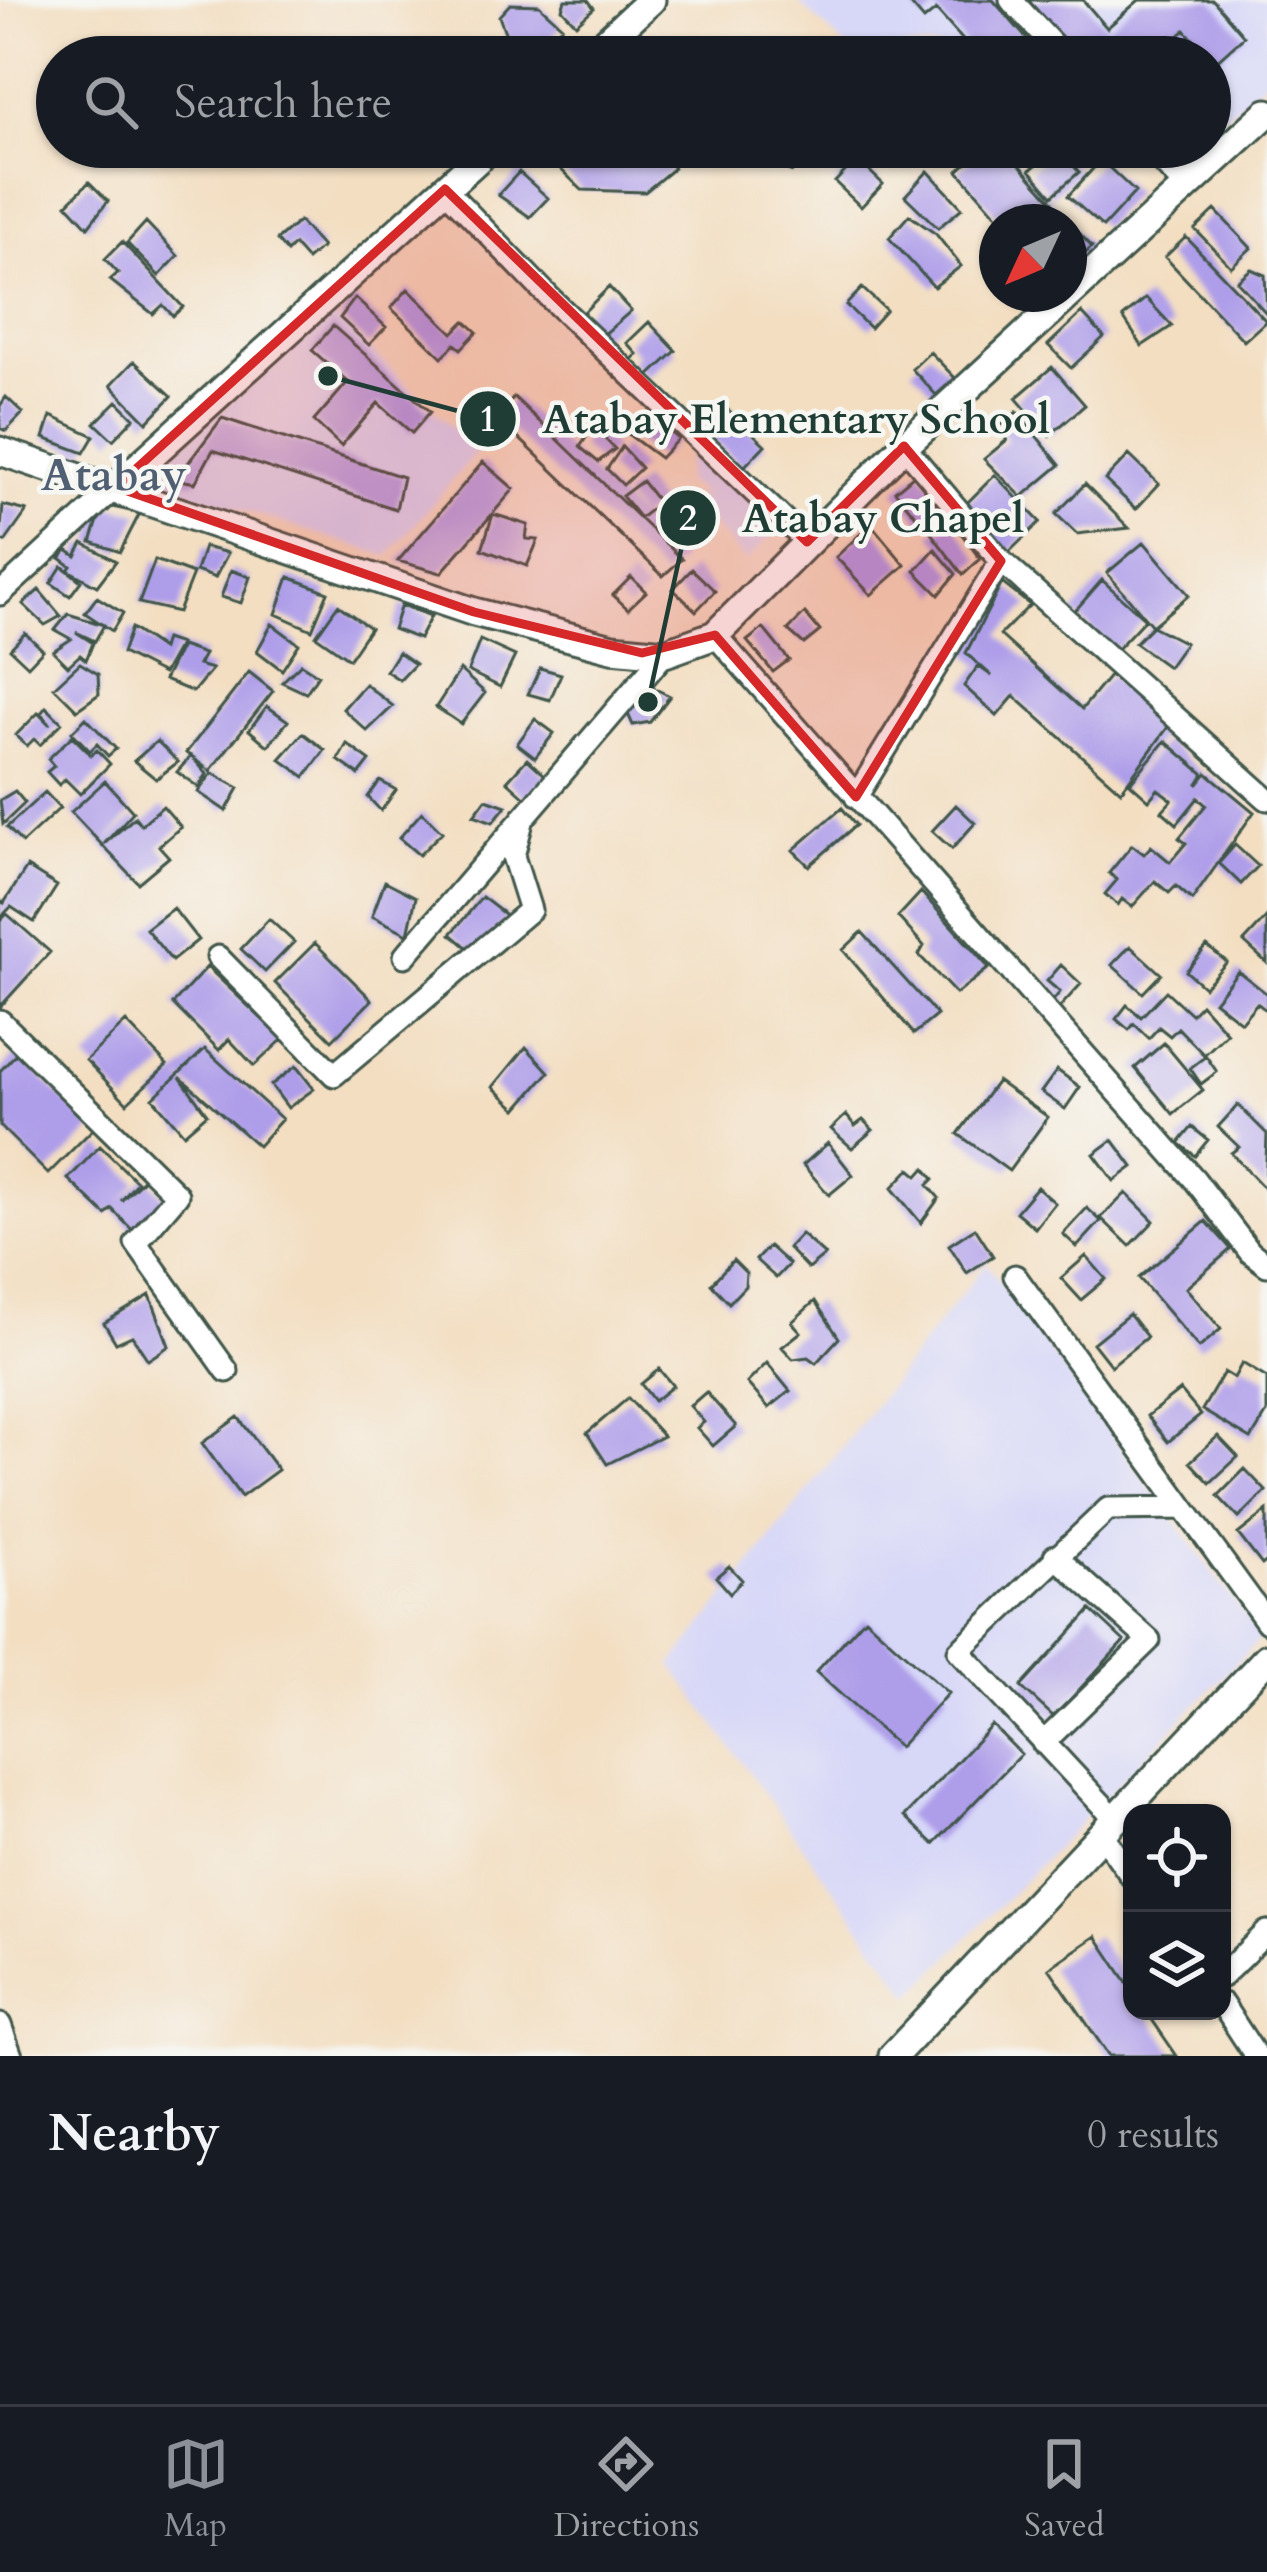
<!DOCTYPE html>
<html lang="en">
<head>
<meta charset="utf-8">
<style>
	body { margin:0; font-family:Cardo,serif; background:#20242c; color:#f1f3f6 }
	.controls { position:absolute; right:36px; bottom:36px; display:grid; overflow:hidden; border-radius:24px; box-shadow:0 3px 9px #0004 }
	.controls button { width:108px; height:108px; display:grid; place-items:center; padding:0; border:0; border-bottom:3px solid #363941; background:#171b24; color:#f1f3f6; font:60px sans-serif }
	.compass { position:absolute; left:979px; top:204px; width:108px; height:108px; border-radius:50%; background:#171b24; box-shadow:0 3px 9px #0004; rotate:226deg }
	.list { margin:0; padding:0; list-style:none }
	h2 { display:flex; justify-content:space-between; align-items:center; height:156px; margin:0; padding:0 48px; font-size:51px }
	h2 small { font-size:39px; font-weight:400; color:#9ea1a6 }
	.icon { flex:none; width:66px; height:66px; fill:none; stroke:currentColor; stroke-width:2; stroke-linecap:round; stroke-linejoin:round }
	.map { position:relative; flex:none; width:1267px; height:2056px; overflow:hidden }
	.search { position:absolute; background:#171b24; box-shadow:0 3px 9px #0004; left:36px; right:36px; top:36px; height:132px; display:flex; align-items:center; gap:30px; box-sizing:border-box; padding:0 42px; border-radius:66px; color:#9ea1a6; font-size:45px }
	.sheet { height:348px; background:#171b24 }
	nav { display:flex; justify-content:space-around; align-items:center; box-sizing:border-box; height:168px; border-top:3px solid #363941; background:#171b24; font-size:33px; color:#9ea1a6 }
	nav a { display:grid; justify-items:center; gap:6px }
	nav .on { color:#8c9099 }
	.map>svg:first-child { display:block }
</style>
</head>
<body>
<div class="map">
<svg width="1267" height="2056" viewBox="0 0 1267 2056">
	<rect width="100%" height="100%" fill="#f6f6f2"/>
	<filter id="ink" filterUnits="userSpaceOnUse"><feTurbulence type="fractalNoise" baseFrequency=".00833" numOctaves="2"/><feDisplacementMap in="SourceGraphic" scale="24" xChannelSelector="R" yChannelSelector="G"/><feConvolveMatrix kernelMatrix="1 2 1 2 8 2 1 2 1" color-interpolation-filters="sRGB"/></filter>
	<filter id="wash" filterUnits="userSpaceOnUse"><feTurbulence type="fractalNoise" baseFrequency=".004" numOctaves="4" result="noise"/><feDisplacementMap in="SourceGraphic" scale="48" xChannelSelector="R" yChannelSelector="G"/><feGaussianBlur stdDeviation="2.7" result="paint"/><feColorMatrix in="noise" values="0 0 0 0 0 0 0 0 0 0 0 0 0 0 0 0 0 1.4 0 .05"/><feComposite in="paint" operator="in"/></filter>
	<g filter="url(#wash)">
		<rect width="100%" height="100%" fill="#f3dec1"/>
		<path fill="#d7d7f8" d="M796,0H1267V79L1210,129V57H950L936,47L848,49Z
			M331,313L477,451L388,556L143,478Z
			M699,444L781,525L746,561L695,506L710,486L694,502L700,491L685,481L688,457Z
			M986,1263L1261,1638L911,1996L672,1665Z"/>
		<g id="blocks">
			<path fill="#ae9de9" d="M565,0H588L594,8L576,24L562,9Z
				M907,0H993L1033,46L1020,57H978L936,10L924,20Z
				M1028,0H1083L1107,28L1139,0H1213L1244,36L1214,63L1185,30L1154,57H1078Z
				M510,4L539,5L562,26L545,44L523,53L510,46L499,16Z
				M538,147H657L674,168L645,192L582,190Z
				M756,147H800L803,148L792,172L753,153Z
				M985,147H1004L1053,202L1030,222H1003L958,171Z
				M1058,147L1079,172L1052,196L1030,170Z
				M857,159L883,184L861,207L835,182Z
				M1101,160L1135,192L1103,227L1068,196Z
				M928,171L962,208L938,228L905,196Z
				M519,172L548,198L530,217L498,195Z
				M89,182L108,201L88,227L67,204Z
				M1215,210L1251,248L1231,267L1195,229Z
				M909,215L936,234L961,266L934,287L889,238Z
				M299,221L322,247L307,260L294,245L287,252L277,240Z
				M146,222L178,256L159,276L127,243Z
				M1069,222L1092,247L1069,268Z
				M1186,237L1266,321L1244,341L1165,257Z
				M122,242L183,307L173,316L163,305L153,314L110,280L118,273L105,259Z
				M1251,269L1265,275L1267,314L1237,281Z
				M609,287L631,311L600,338L580,316Z
				M862,288L886,310L870,328L846,305Z
				M408,289L453,333L465,321L477,332L461,349L455,344L442,357L391,308Z
				M355,298L386,327L369,345L340,318Z
				M1146,298L1172,326L1142,346L1123,317Z
				M1082,313L1104,337L1071,368L1048,345Z
				M649,322L676,351L648,377L631,361L637,354L627,343Z
				M333,326L430,412L412,433L378,403L341,446L314,421L348,382L312,350Z
				M930,352L955,378L936,395L912,369Z
				M134,361L172,396L147,422L111,385Z
				M1052,367L1085,405L1049,436L1016,398Z
				M6,397L23,413L6,431L0,428V406Z
				M514,397L638,517L682,559L663,576L498,418Z
				M117,401L134,418L113,440L95,423Z
				M721,403L765,445L743,468L699,427Z
				M1017,412L1060,465L1022,497L984,459L1007,440L998,428Z
				M51,416L94,436L84,453L44,438Z
				M222,418L403,477L396,509L213,450L195,483L176,479Z
				M655,420L678,439L660,458L629,435L645,432Z
				M593,427L615,449L598,462L580,447Z
				M622,447L641,468L623,485L607,469Z
				M1129,455L1159,484L1136,509L1105,480Z
				M483,462L514,489L441,573L398,561Z
				M920,470L946,501L922,523L895,491Z
				M995,475L1040,522L1008,553L963,507Z
				M642,481L659,503L640,518L622,496Z
				M1085,484L1129,528L1077,534L1056,514Z
				M3,505L27,511L5,542L0,540Z
				M103,505L140,513L120,552L91,542Z
				M493,514L528,525L526,539L538,540L527,566L482,549Z
				M953,522L980,559L963,575L931,533Z
				M871,524L905,565L871,595L836,557Z
				M1144,542L1189,595L1152,626L1107,573Z
				M83,543L116,561L97,586L68,570L71,566L60,558L67,550L76,556Z
				M204,547L228,553L215,578L196,571Z
				M935,549L956,574L939,595L915,571Z
				M155,560L193,574L178,612L139,603Z
				M62,566L81,581L70,596L51,583Z
				M692,569L715,591L696,611L673,589Z
				M231,570L250,577L241,603L221,597Z
				M289,577L328,592L312,630L276,614Z
				M631,577L646,592L628,609L613,595Z
				M1102,580L1145,619L1116,650L1073,613Z
				M1002,583L1030,605L1000,635L1082,709L1110,675L1171,723L1121,791L1014,696L997,716L964,686L978,666L992,676L966,653Z
				M39,590L61,616L45,625L23,604Z
				M97,597L123,613L112,631L85,613Z
				M338,605L370,628L349,659L316,636Z
				M401,605L431,616L419,639L393,629Z
				M805,613L820,631L804,644L788,630Z
				M68,614L104,625L95,641L76,632L93,643L86,660L80,655L68,666L53,651L71,639L55,630Z
				M272,624L299,644L282,670L257,651Z
				M1152,626L1185,643L1168,667L1135,643Z
				M131,628L162,649L165,639L180,644L163,674L122,653Z
				M763,628L789,660L773,672L747,641Z
				M25,633L43,650L28,666L10,649Z
				M480,640L515,656L500,687L468,671Z
				M181,646L204,654L198,665L212,669L193,692L164,680Z
				M398,652L415,664L400,680L386,671Z
				M80,663L98,674L99,694L77,710L54,687Z
				M301,664L318,675L306,693L282,682Z
				M540,668L561,674L550,700L528,694Z
				M460,670L485,693L461,724L436,707Z
				M249,672L273,691L210,771L186,753Z
				M365,684L393,706L367,731L343,709Z
				M647,685L670,696L650,722L633,725L625,707Z
				M267,706L288,721L268,746L249,730Z
				M46,707L62,723L40,745L34,739L27,746L16,735L38,713L50,725L41,713Z
				M86,718L116,749L108,756L97,744L90,751L72,732Z
				M535,719L554,733L535,758L517,744Z
				M303,733L325,750L305,777L280,759Z
				M72,736L91,755L97,750L110,764L80,794L65,779L59,785L47,772L54,766L48,759Z
				M157,741L178,762L156,779L134,761Z
				M1165,741L1204,774L1197,785L1207,773L1254,812L1192,900L1176,886L1169,893L1155,881L1132,907L1122,899L1118,905L1105,894L1117,880L1109,873L1132,845L1144,854L1151,846L1170,862L1186,843L1179,838L1206,805L1198,798L1177,824L1162,811L1172,800L1158,789L1149,800L1130,783Z
				M347,744L370,761L359,775L338,760Z
				M191,756L207,774L198,787L177,772Z
				M527,759L547,777L527,799L507,781Z
				M212,773L239,788L226,811L198,792Z
				M105,781L133,812L104,844L135,817L141,825L163,806L181,827L159,846L169,857L138,883L71,812Z
				M380,781L396,790L381,811L368,797Z
				M15,791L25,803L3,824L0,800Z
				M45,792L60,808L22,843L7,827Z
				M486,799L506,806L493,822L474,815Z
				M956,805L975,823L952,849L932,831Z
				M842,808L856,825L809,866L793,850Z
				M422,812L442,832L419,855L399,838Z
				M1235,845L1258,866L1241,884L1219,863Z
				M27,867L57,886L34,922L11,907L0,918V900L4,903Z
				M385,881L416,897L408,934L372,916Z
				M921,892L989,968L956,994L919,955L924,946L898,917Z
				M482,897L508,917L476,955L451,934Z
				M173,908L198,940L172,961L146,929Z
				M7,914L50,952L0,1007V921Z
				M1267,917V963L1244,942Z
				M269,919L294,942L265,972L241,949Z
				M862,932L937,1015L914,1034L843,950Z
				M315,943L372,1000L332,1040L275,983Z
				M1130,946L1161,974L1143,993L1112,965Z
				M1207,946L1227,962L1204,987L1186,971Z
				M1061,965L1081,984L1059,1008L1052,1002L1060,992L1047,981Z
				M207,967L283,1039L254,1066L229,1039L219,1050L173,1004Z
				M1238,971L1267,994V1011L1257,1003L1241,1022L1214,1001Z
				M1166,991L1191,1014L1201,1004L1227,1033L1204,1055L1178,1028L1170,1036L1159,1027L1149,1038L1134,1024L1129,1030L1116,1019L1127,1005L1141,1017Z
				M126,1022L167,1065L127,1103L86,1060Z
				M1164,1043L1203,1090L1173,1114L1135,1068Z
				M526,1047L549,1072L517,1109L493,1087Z
				M205,1049L282,1119L258,1146L180,1077L207,1114L184,1134L153,1098Z
				M17,1053L93,1129L48,1174L0,1126V1071Z
				M1206,1056L1217,1072L1201,1084L1190,1068Z
				M296,1066L314,1089L288,1108L271,1085Z
				M1057,1070L1080,1087L1065,1109L1041,1092Z
				M997,1081L1048,1117L1009,1171L958,1134Z
				M1238,1105L1267,1134L1265,1189L1231,1153L1239,1147L1218,1127Z
				M846,1115L855,1126L863,1120L873,1130L852,1148L831,1129Z
				M1192,1127L1208,1140L1195,1156L1179,1143Z
				M1113,1140L1133,1167L1114,1181L1094,1154Z
				M828,1143L853,1175L829,1195L803,1165Z
				M100,1146L137,1182L121,1201L146,1177L170,1203L136,1234L112,1209L106,1215L68,1179Z
				M925,1168L934,1179L928,1185L939,1198L921,1223L892,1188L910,1169L918,1176Z
				M1037,1187L1055,1203L1035,1228L1016,1212Z
				M1126,1193L1154,1221L1130,1246L1101,1218Z
				M1087,1208L1101,1221L1077,1247L1063,1234Z
				M1206,1221L1231,1249L1186,1288L1221,1329L1199,1348L1139,1278Z
				M975,1228L993,1256L967,1273L949,1245Z
				M801,1234L825,1255L808,1269L788,1248Z
				M769,1246L789,1264L776,1278L756,1260Z
				M1086,1256L1106,1279L1081,1300L1061,1278Z
				M733,1260L746,1273L745,1286L729,1303L711,1284Z
				M150,1295L169,1346L148,1360L132,1336L116,1343L104,1323Z
				M815,1301L839,1338L816,1363L808,1357L793,1359L782,1347L801,1332L792,1322Z
				M1129,1314L1147,1337L1111,1366L1093,1343Z
				M767,1363L790,1391L769,1408L747,1383Z
				M1242,1363L1267,1378V1413L1251,1439L1202,1410L1224,1372L1234,1378Z
				M659,1369L673,1386L654,1401L641,1384Z
				M1180,1390L1201,1415L1168,1442L1147,1416Z
				M706,1392L736,1426L713,1446L697,1428L704,1422L690,1406Z
				M628,1398L663,1436L607,1464L587,1433Z
				M238,1417L278,1470L241,1497L202,1443Z
				M1218,1436L1238,1457L1210,1483L1190,1462Z
				M1245,1469L1266,1491L1239,1518L1218,1496Z
				M1267,1511V1561L1262,1565L1238,1534Z
				M729,1566L742,1580L730,1593L716,1577Z
				M1091,1610L1124,1641L1054,1717L1021,1687Z
				M865,1618L948,1693L899,1747L816,1672Z
				M992,1725L1021,1754L934,1844L905,1816Z
				M1096,1936L1132,1990V2011H1146L1177,2056H1109L1049,1968Z"/>
		</g>
	</g>
	<g filter="url(#ink)">
		<use href="#blocks" fill-opacity="0" stroke="#3f5549" stroke-width="3"/>
		<g fill="none" stroke-linecap="round" stroke-linejoin="round">
			<defs>
				<path id="minor" d="M1011,0L1064,57
					M1148,147L1186,187
					M445,189L550,298L807,542
					M904,446L1001,561L1267,799
					M0,594L116,487
					M715,635L1195,1180L1250,1252L1267,1265
					M856,797L1001,561
					M405,956L665,653
					M218,957L334,1075L530,910L513,856L523,818
					M0,1021L177,1195L136,1243L227,1371
					M1015,1276L1267,1622
					M1043,1743L1149,1640L1055,1556
					M1116,1820L959,1651L1108,1509L1184,1508
					M1102,1834L1132,1877
					M1222,1976L1267,1932
					M1222,2004L1256,2056
					M0,2025L11,2056"/>
				<path id="major" d="M589,57L651,0
					M0,451L474,612L612,648L665,653L715,635L904,446L1267,113
					M116,487L491,147
					M893,2056L1267,1658"/>
			</defs>
			<use href="#minor" stroke="#3f5549" stroke-width="27"/>
			<use href="#major" stroke="#3f5549" stroke-width="33"/>
			<use href="#minor" stroke="#fff" stroke-width="21"/>
			<use href="#major" stroke="#fff" stroke-width="27"/>
		</g>
	</g>
	<path fill="#d62828" fill-opacity="0.2" stroke="#d62828" stroke-width="9" stroke-linejoin="round" d="M445,189L807,542L904,446L1001,561L856,797L715,635L642,653L474,612L116,487Z"/>
	<g text-anchor="middle" dominant-baseline="central" stroke-width="9" stroke-linejoin="round" paint-order="stroke">
		<g font-size="45" font-weight="bold" fill="#515f73" stroke="#f6f6f2">
			<text x="114" y="475">Atabay</text>
		</g>
	</g>
	<path fill="none" stroke="#1f3d34" stroke-width="4.5" d="M328 376L488 419M648 702L688 518"/>
	<g fill="#1f3d34" stroke="#f6f6f2" stroke-width="4.5">
		<circle cx="328" cy="376" r="12"/>
		<circle cx="648" cy="702" r="12"/>
		<circle cx="488" cy="419" r="30"/>
		<circle cx="688" cy="518" r="30"/>
	</g>
	<g font-size="36" text-anchor="middle" font-weight="bold" fill="#fff">
		<text x="488" y="431">1</text>
		<text x="688" y="530">2</text>
	</g>
	<g font-size="42" text-anchor="middle" font-weight="bold" fill="#1f3d34" stroke="#f6f6f2" stroke-width="9" stroke-linejoin="round" paint-order="stroke">
		<text x="796" y="433">Atabay Elementary School</text>
		<text x="883" y="532">Atabay Chapel</text>
	</g>
</svg>
<div class="controls">
<button><svg class="icon" aria-label="locate" viewBox="0 0 24 24"><circle cx="12" cy="12" r="6"/><path d="M12 2v4M12 18v4M2 12h4M18 12h4"/></svg></button>
<button><svg class="icon" aria-label="layers" viewBox="0 0 24 24"><path d="M12 4l9 5-9 5-9-5zM3 14l9 5 9-5"/></svg></button>
</div>
<svg class="compass" viewBox="-18 -18 36 36"><path d="M0-13l5 13h-10z" fill="#e53935"/><path d="M0 13l5-13h-10z" fill="#9ea1a6"/></svg>
<div class="search"><svg class="icon" aria-label="search" viewBox="0 0 24 24"><circle cx="10" cy="10" r="6"/><path d="M15 15l6 6"/></svg>Search here</div>
</div>
<section class="sheet">
<h2>Nearby<small>0 results</small></h2>
<ul class="list">
</ul>
</section>
<nav>
<a class="on"><svg class="icon" aria-label="map" viewBox="0 0 24 24"><path d="M3 6l6-2 6 2 6-2v14l-6 2-6-2-6 2zM9 4v14M15 6v14"/></svg>Map</a>
<a><svg class="icon" aria-label="directions" viewBox="0 0 24 24"><path d="M12 3l9 9-9 9-9-9zM9 14v-3h6M13 9l2 2-2 2"/></svg>Directions</a>
<a><svg class="icon" aria-label="saved" viewBox="0 0 24 24"><path d="M7 4h10v16l-5-4-5 4z"/></svg>Saved</a>
</nav>
</body>
</html>
